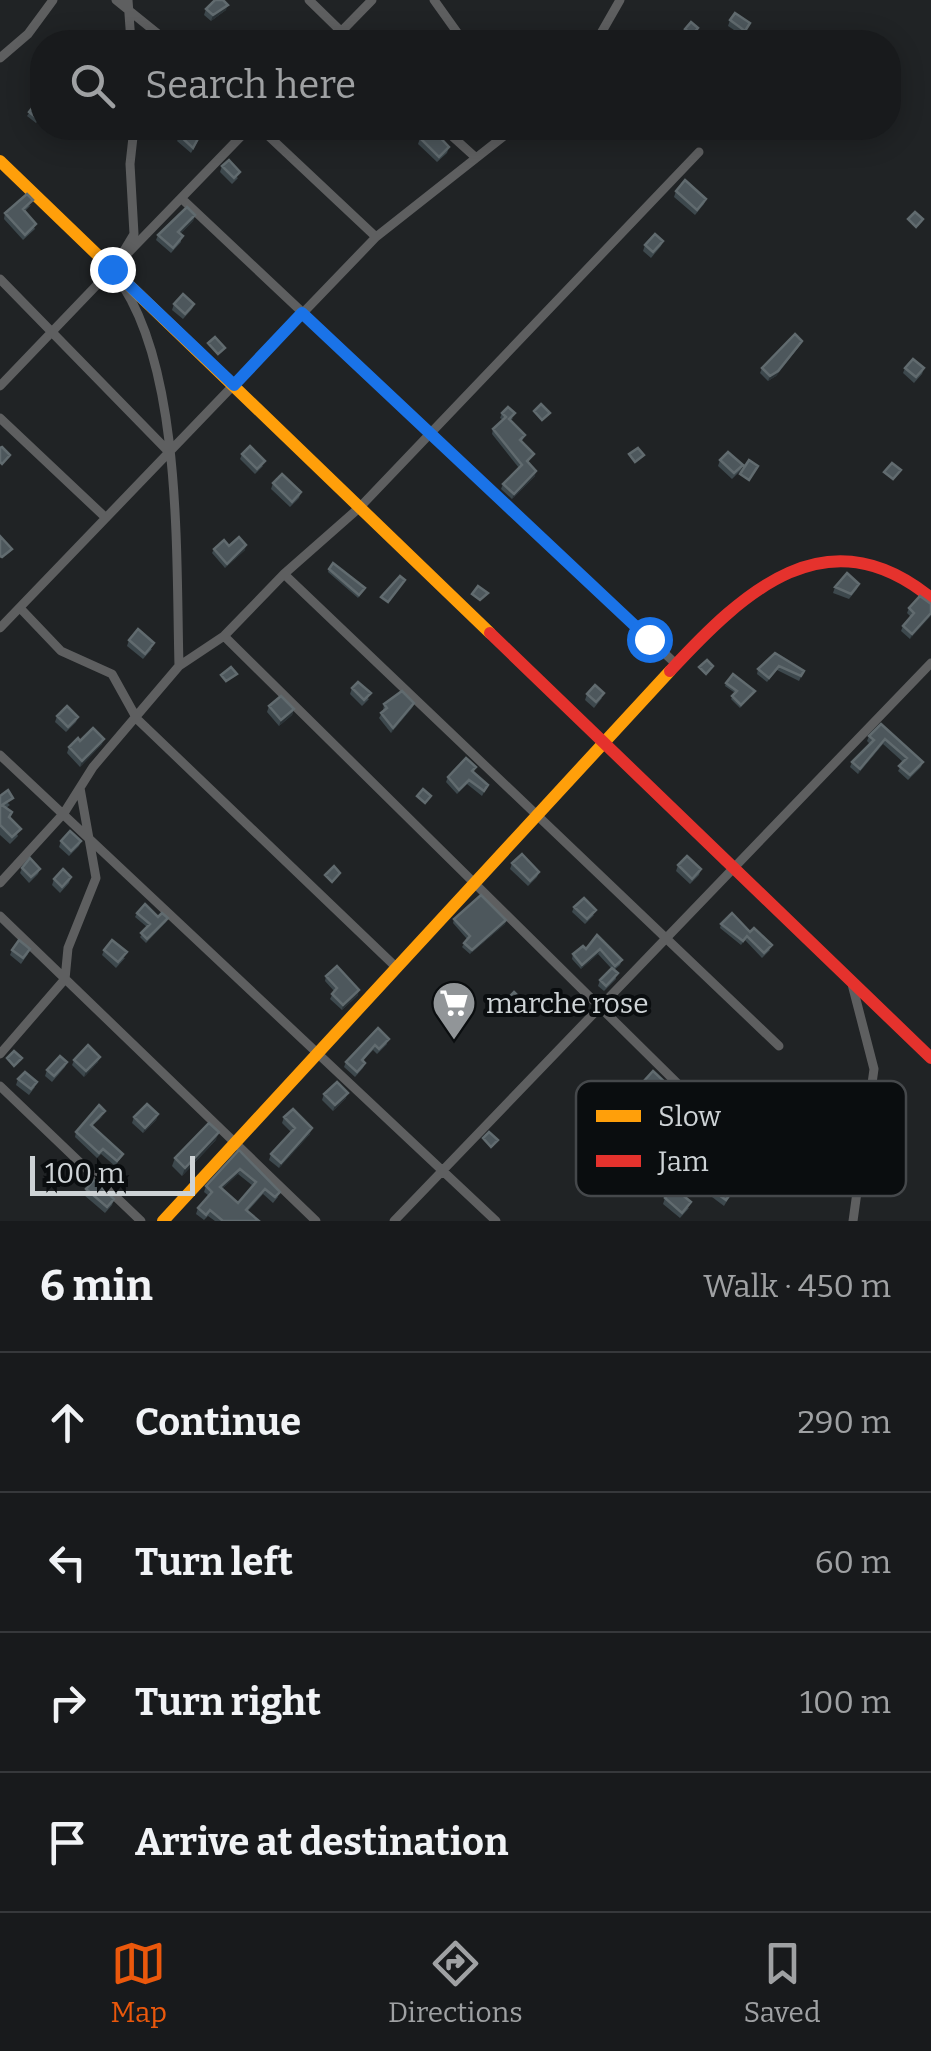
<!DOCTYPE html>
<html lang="en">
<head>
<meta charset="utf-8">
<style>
	body { margin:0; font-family:Bitter,serif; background:#252729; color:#f1f3f6 }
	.scale { position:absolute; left:30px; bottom:25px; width:165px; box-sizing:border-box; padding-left:10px; border:5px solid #ced3d6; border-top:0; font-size:28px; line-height:35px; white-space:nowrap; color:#ced3d6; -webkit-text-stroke:8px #0a0d0f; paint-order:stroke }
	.stop { position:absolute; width:30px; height:30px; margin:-22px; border:8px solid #1a73e8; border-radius:50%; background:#fff }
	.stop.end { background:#1a73e8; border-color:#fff; box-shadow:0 2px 10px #0008 }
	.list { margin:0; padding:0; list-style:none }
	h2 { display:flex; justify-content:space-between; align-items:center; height:130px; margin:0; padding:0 40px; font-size:42px }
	h2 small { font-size:32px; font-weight:400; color:#9fa1a3 }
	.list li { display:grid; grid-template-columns:65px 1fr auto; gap:30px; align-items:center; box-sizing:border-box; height:140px; padding:0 40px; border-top:2px solid #36383b }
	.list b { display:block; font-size:38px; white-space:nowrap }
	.list em { font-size:32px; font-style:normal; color:#9fa1a3 }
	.icon { flex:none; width:55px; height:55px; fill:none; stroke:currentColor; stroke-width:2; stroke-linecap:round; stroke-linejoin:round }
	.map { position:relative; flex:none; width:931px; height:1221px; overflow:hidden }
	.search { position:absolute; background:#181a1c; box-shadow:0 5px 25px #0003; left:30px; right:30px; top:30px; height:110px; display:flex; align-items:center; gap:25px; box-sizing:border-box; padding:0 35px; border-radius:40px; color:#9fa1a3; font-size:38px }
	.sheet { height:690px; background:#181a1c }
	nav { display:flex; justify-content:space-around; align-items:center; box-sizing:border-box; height:140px; border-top:2px solid #36383b; background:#181a1c; font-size:28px; color:#9fa1a3 }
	nav a { display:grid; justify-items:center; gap:5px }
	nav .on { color:#ea580c }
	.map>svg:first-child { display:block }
</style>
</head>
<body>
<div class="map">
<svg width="931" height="1221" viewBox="0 0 931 1221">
	<rect width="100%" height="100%" fill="#202325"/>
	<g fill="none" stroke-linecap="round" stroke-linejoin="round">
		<path stroke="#5e5f60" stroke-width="9" d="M116,0L168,42
			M128,0L131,42
			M309,0L352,42
			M434,0L464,42
			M331,42L372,0
			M596,42L620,0
			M0,58L28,34L53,0
			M260,128L376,237
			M443,128L474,156
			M181,198L677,665
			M127,254L249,128
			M115,272L113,269L134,234L130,164L134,128
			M0,279L167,450
			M123,286C182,378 176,556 179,666
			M0,386L116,265
			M0,418L106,518
			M284,574L779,1046
			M20,608L61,651L112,674L137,719L397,968
			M0,628L376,237L514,128
			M224,636L680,1086
			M0,755L496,1221
			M0,883L64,813L93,767L179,666L224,636L284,574L360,507L699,152
			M0,916L316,1221
			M852,984L874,1069L853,1221
			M0,1054L65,979L68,948L96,878L80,788
			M0,1086L141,1221
			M394,1221L931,663"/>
		<path stroke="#ff9f0a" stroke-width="12" d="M0,161L490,633
			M163,1221L670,671"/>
		<path stroke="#e5322d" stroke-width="12" d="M490,633L931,1058
			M670,671C744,591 827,513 931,598"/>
	</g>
	<path fill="#3d484d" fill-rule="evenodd" d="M206,9L226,10L211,21L204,15Z
		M730,20L750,23L743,36L728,26Z
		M42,95V115L36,123L27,116Z
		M180,136L199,139L191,153L177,141Z
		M420,138L449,147L447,153L437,162L418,144Z
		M222,166L238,178L232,184L220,172Z
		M676,191L706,199L704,204L695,215L674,197Z
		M31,205L25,211L35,229L23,240L4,219L5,213Z
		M195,215L193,221L180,234L181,242L171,253L156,240L158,235Z
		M663,241L661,246L651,258L643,251L645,245Z
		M174,304H194L192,309L183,319L172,310Z
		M800,345L776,376L768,381L760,373L762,368Z
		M905,368H924L922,374L914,383L903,373Z
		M502,413L513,418L511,420L525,435L522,441L534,454L528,462L535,476L512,499L501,489L503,484L519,468L492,434L493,429L503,420L500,418Z
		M242,454L263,466L255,474L240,459Z
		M720,460L743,465L741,470L732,479L718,466Z
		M273,483L301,492L299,498L290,507L271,489Z
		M214,549L245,550L225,568L212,553Z
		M329,569L365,588L358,598L328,572Z
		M859,584L857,589L849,599L833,593L835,587Z
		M931,604L910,639L901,631L903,626L911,617L907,613L909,608Z
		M129,640L152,649L143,659L127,646Z
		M775,653L804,671L799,681L777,670L767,682L757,674L758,669Z
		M726,683L755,691L740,708L731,699L735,693L725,686Z
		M352,688L369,699L362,706L350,694Z
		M587,694L602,698L594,708L585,700Z
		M414,703L412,708L391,733L379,718L383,711L384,704Z
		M269,706L294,709L292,715L279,726L267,712Z
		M57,716L78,717L76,722L66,732L55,722Z
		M881,724L923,762L921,767L908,780L898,771L903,762L883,744L858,774L850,767L852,762L870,744L867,741L869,736Z
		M80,741L102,744L80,767L67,753L69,747Z
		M476,767L473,773L488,785L482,796L467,784L457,794L446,782L448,777Z
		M0,796L10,805L6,808L12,812L10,819L18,836L10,844L0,835Z
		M61,841H81L79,846L69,856L59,847Z
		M512,863L539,872L537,877L528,886L510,869Z
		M678,865L701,869L699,875L690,884L676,871Z
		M22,868L40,869L38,874L29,883L20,873Z
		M71,877L69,883L60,893L52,885L54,879Z
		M574,907L594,915L585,924L572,912Z
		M137,913L168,918L166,922L146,943L140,937L147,927L135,917Z
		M454,919L506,920L505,924L470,954L462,947L467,939L453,923Z
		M721,924L750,932L770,950L762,958L745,940L741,945L720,928Z
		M597,935L622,960L620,965L614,970L616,979L604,991L598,986L600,980L611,968L598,954L581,969L572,959L573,954L586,949Z
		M12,950L28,954L21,964L10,955Z
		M104,950L125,958L116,968L102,955Z
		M326,976L358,995L342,1010L330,999L334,991L325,981Z
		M378,1028L387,1044L377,1054L373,1050L363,1061L365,1063L363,1068L355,1077L344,1067L346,1062Z
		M74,1060L98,1062L84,1077L72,1065Z
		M67,1062L65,1067L52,1082L45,1076L47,1070Z
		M18,1079L35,1087L29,1095L16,1085Z
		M644,1081L666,1091L657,1100L642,1086Z
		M324,1094L346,1098L333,1111L322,1100Z
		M158,1114L156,1120L143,1133L132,1123L134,1117Z
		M103,1116L92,1126L123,1154L115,1166L101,1154L97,1158L75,1137L76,1132Z
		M284,1117L310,1134L279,1168L269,1160L271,1154L291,1132L282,1123Z
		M721,1131L804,1171L795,1186L768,1170L771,1163L719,1137Z
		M216,1140L182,1176L172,1166L175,1158Z
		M239,1150L278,1197L273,1203L263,1194L247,1212L259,1221H215L208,1216L204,1220L196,1214L198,1208L209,1196L204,1192L206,1186ZM238,1174L253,1186L238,1203L222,1189Z
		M706,1186L734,1189L724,1206L704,1191Z
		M86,1189L114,1199L112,1205L105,1213L84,1195Z
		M665,1198L689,1208L680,1218L663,1204Z"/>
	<path fill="#2b3337" d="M228,5L226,10L211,21L213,15Z
		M195,215L193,221L176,238L178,232Z
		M802,341L800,345L776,376L768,381L770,376Z
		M536,471L535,476L512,499L514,494Z
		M246,545L245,550L225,568L227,564Z
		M931,613V616L910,639L912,634Z
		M414,703L412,708L391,733L393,728Z
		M294,709L292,715L279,726L281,720Z
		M104,739L102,744L80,767L82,761Z
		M885,739L883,744L858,774L860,769Z
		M506,920L505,924L470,954L472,950Z
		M600,949L598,954L581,969L582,965Z
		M359,990L358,995L342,1010L343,1005Z
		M100,1057L98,1062L84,1077L86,1071Z
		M348,1093L346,1098L333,1111L335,1105Z
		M158,1114L156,1120L143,1133L145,1128Z
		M312,1128L310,1134L279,1168L281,1163Z
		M219,1132L216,1140L182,1176L185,1168Z
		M240,1169L238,1174L218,1193L220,1187Z"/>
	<path fill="#4d575c" stroke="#616b6f" stroke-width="2.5" fill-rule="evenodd" d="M215,0H223L228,5L213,15L206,9Z
		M735,13L750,23L745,31L730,20Z
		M691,22L698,28L692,35L685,29Z
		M273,34L281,41L279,42H265Z
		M286,35L295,42H279Z
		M42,95V113L38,119L29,112Z
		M187,128H194L201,133L193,148L180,136Z
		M431,128L449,147L439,157L420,138Z
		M229,160L240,172L234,178L222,166Z
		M685,180L706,199L697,210L676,191Z
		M27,194L33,200L23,209L36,224L25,235L5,213Z
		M187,207L195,215L178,232L183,236L173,248L158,235Z
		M915,212L923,219L916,227L908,219Z
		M655,234L663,241L653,252L645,245Z
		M183,294L194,304L185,314L174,304Z
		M795,334L802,341L778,371L770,376L762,368Z
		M215,337L225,348L218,354L208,343Z
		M913,359L924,368L916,377L905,368Z
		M541,404L550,413L542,420L534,411Z
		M508,407L515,413L509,419L525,435L520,440L534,454L527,461L536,471L514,494L503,484L522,465L493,429L506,417L502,413Z
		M250,446L265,461L257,469L242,454Z
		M2,447L10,455L2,464L0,462V448Z
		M638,448L644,455L635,462L629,454Z
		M728,452L743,465L734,473L720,460Z
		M749,460L758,466L749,480L740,474Z
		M892,463L901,470L893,479L884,472Z
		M282,474L301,492L292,502L273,483Z
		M0,536L12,549L2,557L0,556Z
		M239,537L246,545L227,564L214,549L224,540L229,546Z
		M333,563L365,588L359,595L329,569Z
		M847,573L859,584L851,594L835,587Z
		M400,576L405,580L388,602L381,597Z
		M478,586L488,593L480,600L472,594Z
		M920,596L931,604V613L912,634L903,626L914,613L909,608Z
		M138,629L154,643L145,654L129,640Z
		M775,653L804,671L801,676L779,666L769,678L758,669Z
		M707,660L713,666L706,674L699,667Z
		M231,667L237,674L226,681L221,675Z
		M733,674L755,691L741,705L732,696L737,691L726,683Z
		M358,682L371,693L364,700L352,688Z
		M595,685L604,693L596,702L587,694Z
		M402,691L414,703L393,728L381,713L387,708L384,704Z
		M281,696L294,709L281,720L269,706Z
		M67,706L78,717L68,727L57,716Z
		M881,724L923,762L910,775L899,766L907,758L885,739L860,769L852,762L874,740L869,736Z
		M93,728L104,739L82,761L69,747L78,738L80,741Z
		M466,758L476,767L472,771L488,785L484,791L469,780L459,790L448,777Z
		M423,789L431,796L425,803L417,796Z
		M8,790L13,798L2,805L12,812L9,817L21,829L12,837L0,825V796Z
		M70,831L81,841L71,851L61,841Z
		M522,854L539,872L530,881L512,863Z
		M687,856L701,869L692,879L678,865Z
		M30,858L40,869L31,877L22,868Z
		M334,866L340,873L332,882L325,875Z
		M63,869L71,877L62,887L54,879Z
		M481,895L506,920L472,950L464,943L470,936L454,919Z
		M584,898L596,910L587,919L574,907Z
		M145,904L158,917L162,913L168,918L147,939L141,933L150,924L137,913Z
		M732,913L750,932L754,928L772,945L764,953L747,936L743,941L721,924Z
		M597,935L622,960L615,966L600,949L582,965L573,954L583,946L586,949Z
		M19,940L30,949L23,958L12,950Z
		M112,940L127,952L118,962L104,950Z
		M337,966L359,990L343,1005L332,994L337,988L326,976Z
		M612,968L618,973L606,986L600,980Z
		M514,992L522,1000L509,1013L501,1006Z
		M378,1028L389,1039L379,1049L375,1045L362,1060L365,1063L357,1072L346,1062Z
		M88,1045L100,1057L86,1071L74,1060Z
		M14,1051L22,1058L14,1066L7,1058Z
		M60,1056L67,1062L54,1076L47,1070Z
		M653,1071L668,1085L659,1095L644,1081Z
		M25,1072L37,1082L31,1089L18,1079Z
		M337,1082L348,1093L335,1105L324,1094Z
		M147,1104L158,1114L145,1128L134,1117Z
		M99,1105L105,1111L91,1125L123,1154L117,1161L103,1149L99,1153L76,1132Z
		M293,1109L312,1128L281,1163L271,1154L295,1128L284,1117Z
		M209,1123L219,1132L185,1168L175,1158Z
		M489,1132L498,1140L491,1147L483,1138Z
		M239,1150L280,1192L275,1197L265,1189L246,1210L259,1221H223L210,1210L206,1215L198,1208L212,1192L206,1186ZM240,1169L256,1182L238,1203L220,1187Z
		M713,1175L734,1189L726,1200L706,1186Z
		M94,1180L114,1199L107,1207L86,1189Z
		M674,1188L691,1202L682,1213L665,1198Z"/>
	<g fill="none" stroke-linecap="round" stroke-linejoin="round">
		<path stroke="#1a73e8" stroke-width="12" d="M112,269L234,385L302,313L649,639"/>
	</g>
	<defs>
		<symbol id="supermarket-pin" viewBox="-11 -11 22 30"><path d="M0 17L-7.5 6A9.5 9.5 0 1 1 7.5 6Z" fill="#919598" stroke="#0a0d0f"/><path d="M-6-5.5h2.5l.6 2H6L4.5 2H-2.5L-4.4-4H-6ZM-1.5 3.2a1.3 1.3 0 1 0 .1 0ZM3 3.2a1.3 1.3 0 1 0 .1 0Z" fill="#fff"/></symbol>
	</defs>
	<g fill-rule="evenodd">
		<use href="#supermarket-pin" x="429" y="978" width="50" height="68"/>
	</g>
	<g text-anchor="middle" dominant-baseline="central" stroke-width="8" stroke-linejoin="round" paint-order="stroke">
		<g font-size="28" fill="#ced3d6" stroke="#0a0d0f" text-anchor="start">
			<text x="486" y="1003">marche rose</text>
		</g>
	</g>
	<rect x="576" y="1081" width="330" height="115" rx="15" fill="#0a0d0f" stroke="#45484b" stroke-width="2.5"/>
	<rect x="596" y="1110" width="45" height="12" fill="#ff9f0a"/>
	<rect x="596" y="1155" width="45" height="12" fill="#e5322d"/>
	<g font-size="28" fill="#ced3d6">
		<text x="658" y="1126">Slow</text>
		<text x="658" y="1171">Jam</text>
	</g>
</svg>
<div class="scale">100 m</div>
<div class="stop" style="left:649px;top:639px"></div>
<div class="stop end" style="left:112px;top:269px"></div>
<div class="search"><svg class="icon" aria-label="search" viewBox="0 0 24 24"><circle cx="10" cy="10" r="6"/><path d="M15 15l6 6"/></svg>Search here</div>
</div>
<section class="sheet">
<h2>6 min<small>Walk · 450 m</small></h2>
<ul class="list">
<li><svg class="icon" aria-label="ahead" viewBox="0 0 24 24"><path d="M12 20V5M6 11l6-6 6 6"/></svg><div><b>Continue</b></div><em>290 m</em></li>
<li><svg class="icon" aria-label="left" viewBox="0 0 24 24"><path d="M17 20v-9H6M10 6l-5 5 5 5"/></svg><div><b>Turn left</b></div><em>60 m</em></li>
<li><svg class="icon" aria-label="right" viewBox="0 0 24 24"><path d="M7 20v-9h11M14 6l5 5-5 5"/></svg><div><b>Turn right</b></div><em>100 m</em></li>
<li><svg class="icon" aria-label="arrive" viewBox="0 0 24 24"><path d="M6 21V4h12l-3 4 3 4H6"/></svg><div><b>Arrive at destination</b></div></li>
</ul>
</section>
<nav>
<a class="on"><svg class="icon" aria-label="map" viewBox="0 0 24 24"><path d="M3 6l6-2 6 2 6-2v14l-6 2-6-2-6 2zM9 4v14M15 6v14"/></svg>Map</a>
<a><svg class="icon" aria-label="directions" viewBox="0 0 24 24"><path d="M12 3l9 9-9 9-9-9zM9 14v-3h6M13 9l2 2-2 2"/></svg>Directions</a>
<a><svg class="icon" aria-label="saved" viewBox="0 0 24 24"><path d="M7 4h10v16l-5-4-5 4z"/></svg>Saved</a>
</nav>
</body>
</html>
